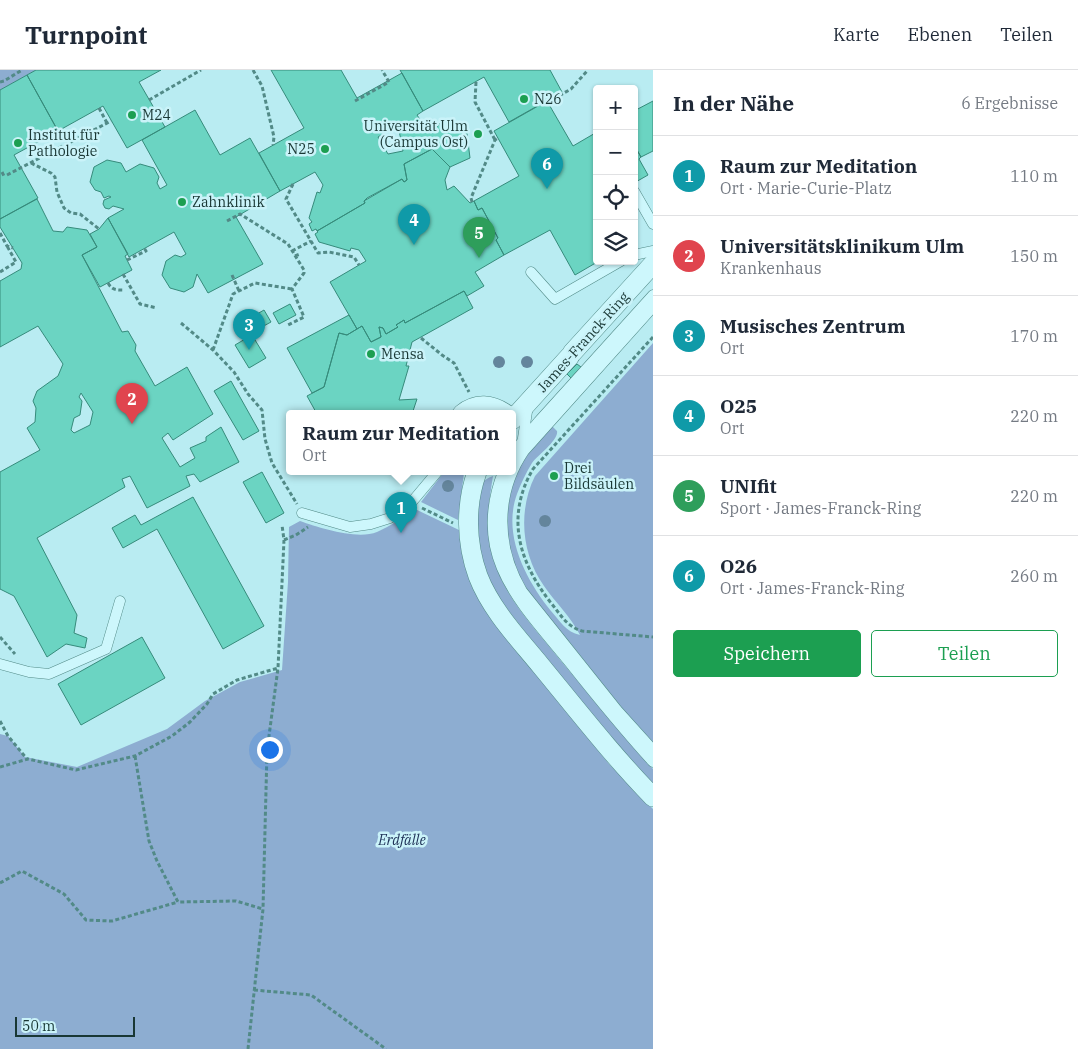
<!DOCTYPE html>
<html lang="de">
<head>
<meta charset="utf-8">
<style>
	body { margin:0; font-family:"IBM Plex Serif",serif; background:#f6f6f7; color:#1f2937 }
	.controls { position:absolute; right:15px; top:15px; display:grid; overflow:hidden; border-radius:5px; box-shadow:0 1px 4px #0004 }
	.controls button { width:45px; height:45px; display:grid; place-items:center; padding:0; border:0; border-bottom:1px solid #e0e1e3; background:#fff; color:#1f2937; font:25px sans-serif }
	.scale { position:absolute; left:15px; bottom:12px; width:120px; box-sizing:border-box; padding-left:5px; border:2px solid #193734; border-top:0; font-size:14px; line-height:18px; white-space:nowrap; color:#193734; -webkit-text-stroke:4px #caf3f9; paint-order:stroke }
	.you { position:absolute; left:269px; top:679px; width:18px; height:18px; margin:-12px; border:4px solid #fff; border-radius:50%; background:#1a73e8; box-shadow:0 0 0 8px #1a73e833 }
	.badge { display:grid; place-items:center; width:32px; height:32px; border-radius:50%; background:#1c9f51; color:#fff; font-size:16px; font-weight:700 }
	.pin { position:absolute; translate:-50% -41px; filter:drop-shadow(0 1px 2px #0008) }
	.pin::after { content:''; position:absolute; top:26px; width:18px; height:15px; background:inherit; clip-path:polygon(0 0,100% 0,50% 100%) }
	.popup { position:absolute; left:286px; top:340px; width:230px; height:65px; box-sizing:border-box; display:grid; place-content:center; border-radius:5px; background:#fff; filter:drop-shadow(0 1px 4px #0005); font-size:16px; white-space:nowrap; color:#747a83 }
	.popup b { font-size:19px; color:#1f2937 }
	.popup::after { content:''; position:absolute; left:50%; top:100%; margin-left:-10px; border:10px solid transparent; border-top-color:#fff }
	.list { margin:0; padding:0; list-style:none }
	h2 { display:flex; justify-content:space-between; align-items:center; height:65px; margin:0; padding:0 20px; font-size:21px }
	h2 small { font-size:16px; font-weight:400; color:#747a83 }
	.list li { display:grid; grid-template-columns:32px 1fr auto; gap:15px; align-items:center; box-sizing:border-box; height:80px; padding:0 20px; border-top:1px solid #e0e1e3 }
	.list b { display:block; font-size:19px; white-space:nowrap }
	.list p { margin:0; font-size:16px; white-space:nowrap; color:#747a83 }
	.list em { font-size:16px; font-style:normal; color:#747a83 }
	.actions { display:flex; gap:10px; padding:15px 20px }
	.actions a { flex:1; padding:11px 0; border:1px solid #1c9f51; border-radius:5px; text-align:center; font-size:18px; color:#1c9f51 }
	.actions .main { background:#1c9f51; color:#fff }
	.icon { flex:none; width:28px; height:28px; fill:none; stroke:currentColor; stroke-width:2; stroke-linecap:round; stroke-linejoin:round }
	.map { position:relative; flex:none; width:653px; height:979px; overflow:hidden }
	header { display:flex; align-items:center; gap:30px; box-sizing:border-box; height:70px; padding:0 25px; background:#fff; border-bottom:1px solid #e0e1e3 }
	header strong { font-size:24px }
	nav { display:flex; gap:28px; margin-inline-start:auto; font-size:18px }
	main { display:flex }
	aside { flex:1; background:#fff }
	.map>svg:first-child { display:block }
</style>
</head>
<body>
<header>
<strong>Turnpoint</strong>
<nav><a>Karte</a><a>Ebenen</a><a>Teilen</a></nav>
</header>
<main>
<div class="map">
<svg width="653" height="979" viewBox="0 0 653 979">
	<rect width="100%" height="100%" fill="#b9ecf2"/>
	<path fill="#8dadd1" d="M0,0H36L0,20Z
		M653,273V674C624,642 598,608 571,574C553,553 533,532 520,508C501,471 503,424 525,388C533,377 542,367 552,356L557,361C559,370 538,385 532,393C526,403 521,413 517,424C502,465 526,510 551,541C560,551 566,562 580,565C571,547 555,532 544,516C521,484 518,440 535,406Z
		M444,402H463L464,403L458,450L421,432Z
		M493,406C488,436 485,464 495,493C507,531 537,561 561,591C591,627 621,664 653,699V714L606,663L511,544C500,529 490,514 484,497C477,476 473,437 481,416C483,410 488,408 493,406Z
		M415,439L459,460C461,489 471,516 485,540L609,694L653,739V979H0V664L8,666L25,687L77,697L167,659L205,631L240,612L282,600L288,512L289,457L300,451C320,458 357,470 377,462C391,456 403,447 415,439Z"/>
	<path fill="#6bd4c2" stroke="#368b7b" fill-rule="evenodd" d="M36,0H161L139,12L165,57L127,78L103,36L58,61L27,5Z
		M271,0H341L357,28L402,3L423,41L417,45L423,54L437,57L440,53L466,56L470,88L450,97L432,79L404,94L407,110L404,112L402,109L364,131L365,133L317,161L316,159L312,161L309,154L312,152L309,148L317,122L320,123L323,115L315,102L280,121L259,83L304,58ZM398,55L403,81L388,84L378,67Z
		M400,0H550L562,22L509,52L484,7L423,41Z
		M27,5L58,61L14,85L38,128L0,149V20Z
		M547,31L573,76L597,62V191H599L575,205L550,160L504,185L496,170L498,168L482,138L478,140L474,131L519,106L494,61Z
		M653,31V81L641,87L634,75V41Z
		M195,40L220,85L250,68L280,121L236,147L263,194L208,223L197,204L193,217L184,222L170,218L162,205L166,191L175,185L181,187L186,184L174,162L129,187L108,148L124,139L113,136L109,139L105,138L103,134L104,130L111,127L109,126L104,128L101,122L95,120L90,112L94,97L107,90L121,93L126,102L140,94L154,98L159,107L157,113L160,119L167,115L142,70Z
		M634,75L641,87L639,89L648,105L634,113Z
		M432,79L450,97L445,110L447,120L454,116L470,133L474,131L478,140L482,138L498,168L496,170L504,185L475,202L484,216L467,226L464,221L405,253L404,250L396,255L398,257L386,264L383,258L379,257L381,267L371,272L362,256L357,259L330,212L366,191L359,180L351,178L350,181L319,172L315,164L318,162L317,161L365,133L364,131L367,128L402,109L404,112L407,110L404,94Z
		M37,129L53,161L63,162L67,157L87,160L97,177L82,185L122,262L128,261L136,275L135,281L155,316L187,297L213,344L173,370L168,363L162,368L180,397L195,388L190,378L206,371V367L221,357L239,392L200,412L194,404L186,406L190,416L147,438L130,406L122,409L125,417L37,468L77,545L74,563L87,568L85,578L66,574L47,587L14,526L0,519V402L40,380L27,358L35,352L36,338L33,331L37,321L58,306L63,294L38,256L0,277V211L21,199L22,193L0,157V149ZM81,323L93,342L90,355L74,363L71,360L74,348L80,345L82,331L79,327Z
		M108,148L128,184L125,186L132,200L100,217L82,185L97,177L90,164L99,159Z
		M464,221L473,238L412,272L406,296H409L399,330L417,329L412,344H317L307,326L324,317L339,263L347,265L362,256L371,272L381,267L379,257L383,258L386,264L398,257L396,255L404,250L405,253Z
		M290,234L296,245L279,254L273,243Z
		M264,240L271,252L251,263L245,251Z
		M349,245L357,259L347,265L339,263L324,317L312,323L287,278Z
		M252,265L266,288L249,298L235,275Z
		M577,294L581,297L571,308L567,304Z
		M231,311L259,361L243,370L214,321Z
		M262,402L284,443L266,453L243,412Z
		M193,427L264,556L223,579L157,459L123,478L112,458L135,445L141,455Z
		M142,567L165,608L81,655L58,614Z"/>
	<g fill="none" stroke-linecap="round" stroke-linejoin="round">
		<defs>
			<path id="lane" d="M634,121L653,154
				M634,185L653,181
				M531,202L555,229L621,191
				M653,237L524,381C495,424 496,477 522,521L617,640L653,680
				M523,368L528,335
				M512,384L539,351L653,225
				M503,402C470,486 521,533 570,593C597,627 624,660 653,692
				M302,443L350,457L371,454L390,448L411,433L437,402
				M0,594L29,602L49,604L106,579L120,531"/>
			<path id="street" d="M572,283L653,194
				M462,344C476,332 492,334 506,344
				M512,350L570,286
				M477,402C465,435 466,473 478,506C491,540 519,569 541,596C578,641 613,686 653,727"/>
		</defs>
		<use href="#lane" stroke="#528a87" stroke-width="11"/>
		<use href="#street" stroke="#528a87" stroke-width="20"/>
		<path stroke="#528a87" stroke-width="3" stroke-dasharray="4 2.5" stroke-linecap="butt" d="M253,0L262,16L274,67L273,75
			M0,12L4,11L22,0
			M476,12L475,32L495,70
			M149,30L201,0
			M355,31L389,12L382,0
			M548,32L571,19L588,0
			M99,38L107,53
			M31,93L51,103L55,107L57,122L64,138L71,143L80,144L99,159
			M2,102L4,106
			M7,105L111,51
			M293,114L286,129L318,183L329,182L354,187L359,195
			M472,132L471,128L495,70L498,68
			M227,151L240,144L288,174L304,200V203L292,219L304,247L288,255
			M0,163L7,176L13,178
			M292,181L311,171
			M295,186L300,184
			M127,190L146,181L144,178
			M0,202L16,192L7,176
			M123,204L140,234L157,238
			M232,205L239,221
			M108,213C112,220 116,220 123,220
			M181,253L213,280L234,302L248,324L262,340L265,369L272,393L297,434
			M653,267L533,399C505,447 519,492 551,533C561,545 566,556 582,561L653,567
			M421,268L442,285L454,293L469,322
			M213,280L233,224L255,213L292,219
			M413,343L418,344
			M422,438L453,453
			M284,470L296,465L308,457
			M0,567L15,584
			M0,651L8,666L27,689
			M135,686L149,771L157,791L178,832L236,831L263,839
			M0,697L28,689L76,700L135,686L172,666L190,652L207,634L213,624L237,610L278,598
			M0,813L22,801L64,824L86,850L112,851L178,832
			M254,920L311,925L386,979
			M248,979L263,839L267,681L278,598L284,470L282,455"/>
		<use href="#lane" stroke="#cdf7fc" stroke-width="10"/>
		<use href="#street" stroke="#cdf7fc" stroke-width="19"/>
	</g>
	<g fill="#64859c">
		<circle cx="499" cy="292" r="6"/>
		<circle cx="527" cy="292" r="6"/>
		<circle cx="448" cy="416" r="6"/>
		<circle cx="545" cy="451" r="6"/>
	</g>
	<g fill="#1c9f51" stroke="#caf3f9" stroke-width="2">
		<circle cx="524" cy="29" r="5"/>
		<circle cx="132" cy="45" r="5"/>
		<circle cx="478" cy="64" r="5"/>
		<circle cx="18" cy="73" r="5"/>
		<circle cx="325" cy="79" r="5"/>
		<circle cx="182" cy="132" r="5"/>
		<circle cx="371" cy="284" r="5"/>
		<circle cx="554" cy="406" r="5"/>
	</g>
	<g text-anchor="middle" dominant-baseline="central" stroke-width="5" stroke-linejoin="round" paint-order="stroke">
		<g font-size="14" fill="#193734" stroke="#caf3f9" text-anchor="start">
			<text x="534" y="29">N26</text>
			<text x="142" y="45">M24</text>
			<text x="468" y="56" text-anchor="end">Universität Ulm<tspan x="468" dy="16">(Campus Ost)</tspan></text>
			<text x="28" y="65">Institut für<tspan x="28" dy="16">Pathologie</tspan></text>
			<text x="315" y="79" text-anchor="end">N25</text>
			<text x="192" y="132">Zahnklinik</text>
			<text x="381" y="284">Mensa</text>
			<text x="564" y="398">Drei<tspan x="564" dy="16">Bildsäulen</tspan></text>
		</g>
		<g font-size="14" fill="#193734" stroke="#caf3f9">
			<text transform="translate(583 272) rotate(-48)">James-Franck-Ring</text>
		</g>
		<g font-size="14" font-style="italic" fill="#1e3056" stroke="#caf3f9">
			<text x="402" y="770">Erdfälle</text>
		</g>
	</g>
</svg>
<div class="controls">
<button>+</button>
<button>−</button>
<button><svg class="icon" aria-label="locate" viewBox="0 0 24 24"><circle cx="12" cy="12" r="6"/><path d="M12 2v4M12 18v4M2 12h4M18 12h4"/></svg></button>
<button><svg class="icon" aria-label="layers" viewBox="0 0 24 24"><path d="M12 4l9 5-9 5-9-5zM3 14l9 5 9-5"/></svg></button>
</div>
<div class="scale">50 m</div>
<div class="you"></div>
<div class="pin badge" style="left:401px;top:463px;background:#0f9aa8">1</div>
<div class="popup"><b>Raum zur Meditation</b>Ort</div>
<div class="pin badge" style="left:132px;top:354px;background:#e0444e">2</div>
<div class="pin badge" style="left:249px;top:280px;background:#0f9aa8">3</div>
<div class="pin badge" style="left:414px;top:175px;background:#0f9aa8">4</div>
<div class="pin badge" style="left:479px;top:188px;background:#2e9e5b">5</div>
<div class="pin badge" style="left:547px;top:119px;background:#0f9aa8">6</div>
</div>
<aside>
<h2>In der Nähe<small>6 Ergebnisse</small></h2>
<ul class="list">
<li><span class="badge" style="background:#0f9aa8">1</span><div><b>Raum zur Meditation</b><p>Ort · Marie-Curie-Platz</p></div><em>110 m</em></li>
<li><span class="badge" style="background:#e0444e">2</span><div><b>Universitätsklinikum Ulm</b><p>Krankenhaus</p></div><em>150 m</em></li>
<li><span class="badge" style="background:#0f9aa8">3</span><div><b>Musisches Zentrum</b><p>Ort</p></div><em>170 m</em></li>
<li><span class="badge" style="background:#0f9aa8">4</span><div><b>O25</b><p>Ort</p></div><em>220 m</em></li>
<li><span class="badge" style="background:#2e9e5b">5</span><div><b>UNIfit</b><p>Sport · James-Franck-Ring</p></div><em>220 m</em></li>
<li><span class="badge" style="background:#0f9aa8">6</span><div><b>O26</b><p>Ort · James-Franck-Ring</p></div><em>260 m</em></li>
</ul>
<div class="actions"><a class="main">Speichern</a><a>Teilen</a></div>
</aside>
</main>
</body>
</html>
